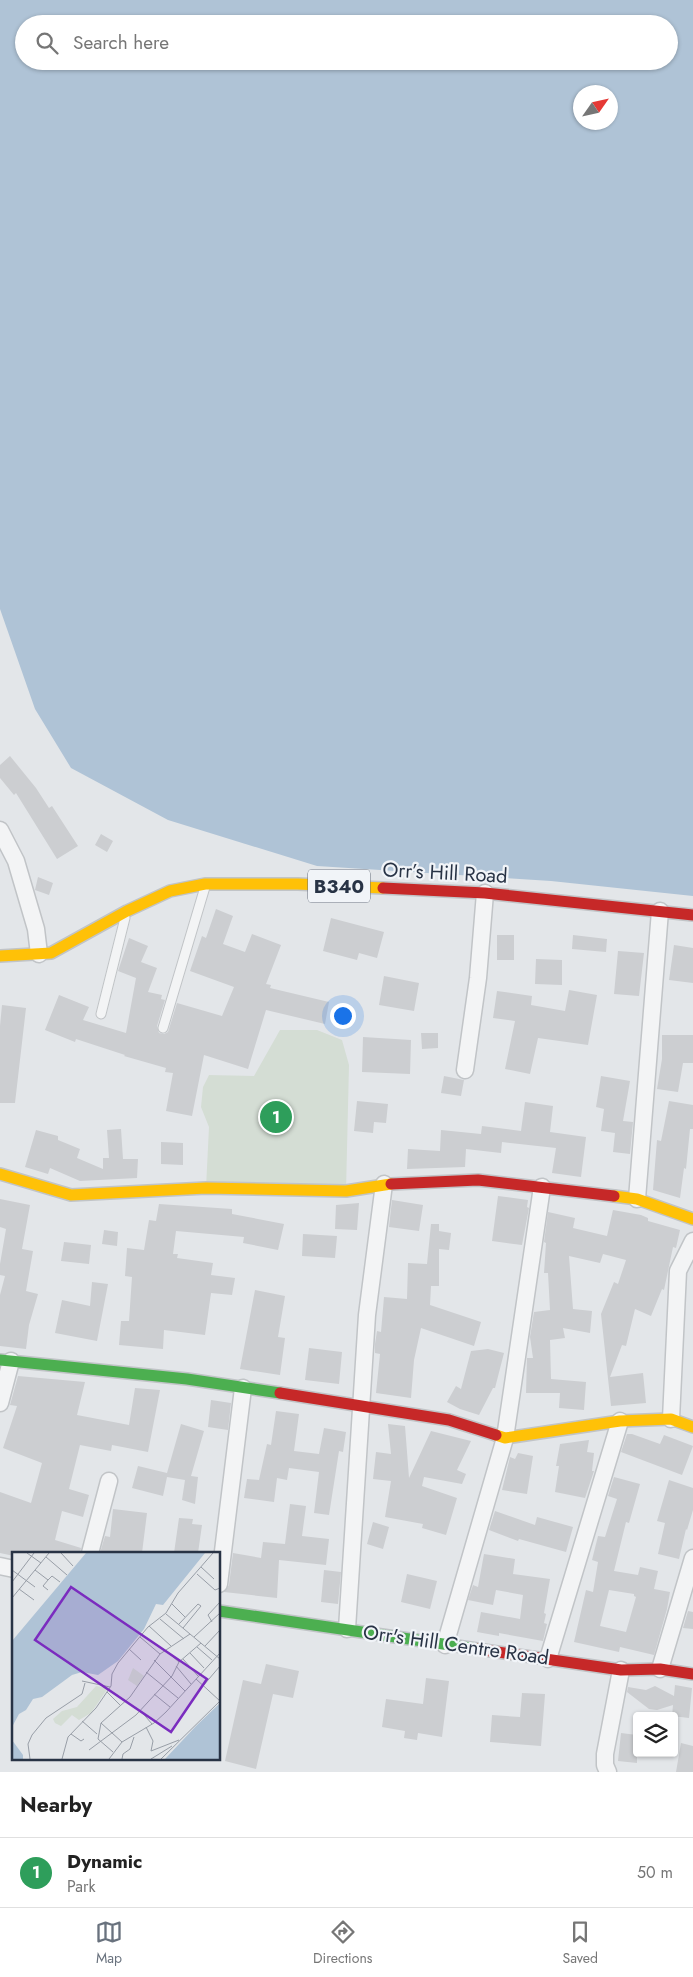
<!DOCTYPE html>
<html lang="en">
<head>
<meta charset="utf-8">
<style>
	body { margin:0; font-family:Jost,sans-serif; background:#f6f6f6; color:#222 }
	.controls { position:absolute; right:15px; bottom:15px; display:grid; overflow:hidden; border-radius:5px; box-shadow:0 1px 4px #0004 }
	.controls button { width:45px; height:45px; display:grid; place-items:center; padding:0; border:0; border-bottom:1px solid #e0e0e0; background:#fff; color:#222; font:25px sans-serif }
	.compass { position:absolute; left:573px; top:85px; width:45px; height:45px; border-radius:50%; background:#fff; box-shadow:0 1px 4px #0004; rotate:56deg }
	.you { position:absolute; left:342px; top:1015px; width:18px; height:18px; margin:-12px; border:4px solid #fff; border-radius:50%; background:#1a73e8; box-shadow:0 0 0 8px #1a73e833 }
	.badge { display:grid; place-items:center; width:32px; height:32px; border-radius:50%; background:#69727e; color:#fff; font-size:16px; font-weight:700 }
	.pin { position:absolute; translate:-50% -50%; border:2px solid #fff; box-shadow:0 1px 5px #0006 }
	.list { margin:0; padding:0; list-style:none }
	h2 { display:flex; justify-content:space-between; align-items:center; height:65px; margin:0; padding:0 20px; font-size:21px }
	h2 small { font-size:16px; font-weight:400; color:#767676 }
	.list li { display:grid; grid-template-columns:32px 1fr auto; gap:15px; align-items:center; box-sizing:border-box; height:70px; padding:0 20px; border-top:1px solid #e0e0e0 }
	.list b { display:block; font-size:19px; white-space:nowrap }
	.list p { margin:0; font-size:16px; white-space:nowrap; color:#767676 }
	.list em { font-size:16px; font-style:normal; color:#767676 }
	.icon { flex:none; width:28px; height:28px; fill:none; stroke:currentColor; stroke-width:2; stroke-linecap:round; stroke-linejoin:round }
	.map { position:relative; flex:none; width:693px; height:1772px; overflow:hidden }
	.search { position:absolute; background:#fff; box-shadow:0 1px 4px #0004; left:15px; right:15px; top:15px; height:55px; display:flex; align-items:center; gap:12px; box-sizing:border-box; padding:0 18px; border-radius:28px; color:#767676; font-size:19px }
	.sheet { height:135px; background:#fff }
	nav { display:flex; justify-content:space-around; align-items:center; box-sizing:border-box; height:70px; border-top:1px solid #e0e0e0; background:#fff; font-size:14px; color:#767676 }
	nav a { display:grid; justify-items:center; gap:2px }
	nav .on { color:#69727e }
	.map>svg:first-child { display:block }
</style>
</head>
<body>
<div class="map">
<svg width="693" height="1772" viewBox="0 0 693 1772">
	<rect width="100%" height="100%" fill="#e3e6e9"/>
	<path fill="#d4ddd4" d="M280,1030H317L342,1040L349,1065L346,1191L206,1188L209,1127L201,1107L203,1087L209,1075L254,1076Z"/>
	<path fill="#afc3d6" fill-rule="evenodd" d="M0,0H693V896L551,881L317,866L168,820L71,768L35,709L0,609ZM24,24H669V61H24ZM580,92H610V122H580Z"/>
	<path fill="#ccced1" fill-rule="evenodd" d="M10,756L36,788L49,808L52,806L78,846L57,859L16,793L14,795L0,778V765Z
		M101,834L113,841L107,852L95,845Z
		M38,877L53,883L49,895L35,890Z
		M216,909L233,916L223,944L245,952L252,934L281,945L266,984L271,985L270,988L329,1002L325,1024L266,1010L248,1069L204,1055L192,1116L166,1111L173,1073L165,1072L166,1068L124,1056L125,1055L76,1039L75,1042L45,1030L59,995L89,1007L83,1020L126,1033L136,978L118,971L129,938L148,946L141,962L157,968L148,992L162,995L161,999L165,1000L157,1026L159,1033L164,1034L168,1032L177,1003L222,1016L234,987L190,971L202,936L206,938Z
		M331,918L384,932L377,958L359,953L357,960L323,951Z
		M497,935H514V960H497Z
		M573,935L607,939L606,952L572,949Z
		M674,945L693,948V983L669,980Z
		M618,951L644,953L639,996L614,994Z
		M536,959L562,960V985L535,984Z
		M384,976L419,983L414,1011L379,1005Z
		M569,990L597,995L588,1045L538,1038L530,1074L505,1069L515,1021L493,1018L497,991L532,996L531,1005L565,1011Z
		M2,1005L26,1008L15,1103H0V1026Z
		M421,1033H438V1048L422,1049Z
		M662,1035H693V1063H683L678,1092L657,1089L662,1059Z
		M363,1037L411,1040L410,1074L362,1072Z
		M444,1076L464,1080L461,1096L441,1093Z
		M601,1076L630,1081L623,1121L633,1122L630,1154L613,1152L615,1133L601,1131L604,1109L596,1107Z
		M357,1101L388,1104L386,1123L374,1122L373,1133L354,1131Z
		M669,1101L693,1105V1129H690L686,1169L684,1168L680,1198L653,1190L657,1140L661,1141Z
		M525,1102L553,1106L550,1132L586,1137L581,1177L552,1173L556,1148L502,1142L501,1153L466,1149L465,1167L407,1169L408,1149L440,1151L441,1130L481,1134L482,1126L521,1131Z
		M121,1129L123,1159H138L137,1178L80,1181L50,1168L48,1174L25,1167L36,1130L58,1136V1140L80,1149L77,1158L103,1169V1158H109L107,1130Z
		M161,1142L183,1143V1165L161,1164Z
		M498,1196L528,1200L527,1207L529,1208L522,1245L492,1241Z
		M0,1199L30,1205L22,1249L33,1251L26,1291L38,1294L29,1325L26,1349L0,1346V1295L5,1276L0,1275V1264L6,1229L0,1227Z
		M392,1200L423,1205L419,1231L389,1227Z
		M359,1203L357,1230L335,1229L336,1205Z
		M159,1204L232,1209V1214L284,1224L278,1250L243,1243L244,1237L176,1231L173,1254H178L177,1258L213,1263L211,1275L235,1278L232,1295L211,1293L205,1335L164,1330L163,1349L119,1345L121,1321H129L132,1277L125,1276L127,1248L144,1250L149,1220L156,1221Z
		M613,1210L641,1215L648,1218V1221L680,1230L676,1248L673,1247L664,1290L662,1289L651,1316L635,1309L626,1346L622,1345L610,1377L643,1373L646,1403L611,1406L601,1314L614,1282L618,1284L626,1260L603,1254L600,1263L569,1256L573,1309L592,1311L590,1333L563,1328L565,1338L550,1340L551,1379L586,1382L584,1410L559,1408L560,1393H526L527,1358H533L530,1337L534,1312L550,1310L548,1273H544L546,1243L544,1242L548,1212L575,1218L573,1228L607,1236Z
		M431,1224H439V1231L451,1233L449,1250L439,1249V1286H431L430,1305L481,1322L474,1346L421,1328L414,1360L411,1398L376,1393L380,1354L375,1353V1344L377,1331L381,1332L384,1297L407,1299L408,1263L427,1264Z
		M104,1230L118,1232L117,1246L102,1244Z
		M303,1234L337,1236L335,1258L302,1256Z
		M64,1242L91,1245L89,1264L61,1261Z
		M92,1282L108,1284L97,1341L55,1333L62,1300L90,1306Z
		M255,1290L285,1296L278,1337L285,1338L280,1375L240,1369Z
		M309,1348L342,1352L339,1384L305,1380Z
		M488,1349L504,1353L495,1388H493L479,1415L460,1409L447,1402L456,1386L461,1389L471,1351Z
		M18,1376L85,1382L77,1415L129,1425L135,1388L160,1390L148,1452L112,1445L111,1451L80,1445L69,1489L89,1495L83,1517L62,1511L55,1540L81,1548L80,1553H14V1556L0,1553V1492L31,1503L42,1463L3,1448L17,1406L10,1405Z
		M211,1400L231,1403L228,1430L208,1427Z
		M276,1411L299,1414L294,1451L319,1454L324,1428L346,1432L343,1452L339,1451L329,1515L314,1513L319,1472L289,1468L287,1480L277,1478L274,1502L244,1498L247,1479L259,1480L267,1444L271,1445Z
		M181,1424L204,1431L191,1476L198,1477L195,1504L182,1500L185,1480L167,1477L163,1496L132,1488L138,1466L167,1473Z
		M388,1424L405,1426L409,1478L431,1431L471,1441L457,1470L466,1474L462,1484L424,1477L422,1486L457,1498L446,1535L422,1528L423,1524L385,1517L391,1481L373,1479L376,1452L391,1454Z
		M627,1434H632L660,1444L664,1435L693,1446L682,1475L621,1452Z
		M589,1440L587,1452L594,1453L592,1471H594L585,1498L555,1492L559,1466H556L560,1444Z
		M518,1453L533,1456L527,1494L502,1490L510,1457L515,1459Z
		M614,1477L640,1484L629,1523L626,1522L614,1571L638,1575L640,1567L658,1571L654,1589L670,1592L667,1609L654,1655L620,1647L619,1652L574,1642L586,1590L593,1592L598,1562L592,1560L598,1536L605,1537L617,1499L608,1496ZM609,1590L634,1594V1596L636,1597L626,1632L600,1626Z
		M669,1480L693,1488V1510L687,1530L686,1529L679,1559L658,1554L665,1523L657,1521Z
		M290,1504L306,1506L302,1536L329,1539L326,1565L279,1560L277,1598L224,1592L229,1585L233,1553L261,1558L263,1542L285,1544Z
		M113,1509L147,1513L142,1553H100L105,1536L110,1537Z
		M495,1511L535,1525L537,1517L573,1527L566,1552L519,1539L518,1541L489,1530Z
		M179,1518L193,1519L192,1524L202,1525L198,1553H174Z
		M373,1522L389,1527L383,1549L367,1544Z
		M484,1554L515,1559L513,1574L550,1579L544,1613L546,1614L544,1623L547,1624L543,1641L499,1633V1636L477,1632L481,1612L520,1619L523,1595L496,1590L493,1605L468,1600L473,1585L478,1587Z
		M324,1570L341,1572L338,1604L321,1602Z
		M407,1574L437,1581L430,1609L401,1602Z
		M688,1611L693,1612V1629L683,1628Z
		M266,1664L299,1671L293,1698L273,1694L256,1769L225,1761L243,1680L261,1684Z
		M426,1678L449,1681L442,1737L418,1733L417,1740L404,1738L405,1731L382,1727L386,1699L423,1704Z
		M675,1685L692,1688L689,1718L672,1716L673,1705L657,1710L649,1709L627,1692L628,1687L646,1690L655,1686L674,1696Z
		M522,1693L545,1694L541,1746L490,1742L492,1715L520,1717Z
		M621,1733L637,1735V1763L618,1761Z
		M681,1743L693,1746V1772H676Z"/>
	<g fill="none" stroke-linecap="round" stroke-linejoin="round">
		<defs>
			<path id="lane" d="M101,1014L125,918
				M163,1028L205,887"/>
			<path id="street" d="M0,830L16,861L36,929L39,954
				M465,1070L478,978L485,893
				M637,1199L660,911
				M0,1403L11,1361
				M671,1419L678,1271L693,1241
				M90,1553L109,1481
				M0,1566L14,1569
				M219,1584L243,1388
				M347,1629L367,1315L384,1184
				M445,1645L505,1438L542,1187
				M548,1659L620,1421
				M660,1669L693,1558
				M608,1772L605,1765V1754L621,1670"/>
			<path id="fast" d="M0,1360L187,1379L280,1393
				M219,1611L477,1649"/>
			<path id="slow" d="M0,956L51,953L127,911L170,891L205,884H298L383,888
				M0,1174L71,1195L206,1188L346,1191L391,1184
				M614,1196L637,1199L693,1219
				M496,1435L505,1438L620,1421L671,1419L693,1427"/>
			<path id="jam" d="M383,888L485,893L693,915
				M391,1184L478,1180L614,1196
				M280,1393L449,1420L496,1435
				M477,1649L621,1670L660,1669L693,1674"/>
		</defs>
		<use href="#lane" stroke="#c1c4c7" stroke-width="11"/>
		<use href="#street" stroke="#c1c4c7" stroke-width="19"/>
		<use href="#fast" stroke="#c1c4c7" stroke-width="14"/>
		<use href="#slow" stroke="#c1c4c7" stroke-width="14"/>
		<use href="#jam" stroke="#c1c4c7" stroke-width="14"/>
		<use href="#lane" stroke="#f3f4f5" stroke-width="9"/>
		<use href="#street" stroke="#f3f4f5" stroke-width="16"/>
		<use href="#fast" stroke="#4caf50" stroke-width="11"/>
		<use href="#slow" stroke="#ffc107" stroke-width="11"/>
		<use href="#jam" stroke="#c62828" stroke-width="11"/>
	</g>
	<g text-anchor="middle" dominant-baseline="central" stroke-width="4.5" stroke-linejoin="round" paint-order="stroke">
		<rect fill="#f1f4f8" stroke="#646d7b" stroke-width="1" x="308" y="869.5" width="62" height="33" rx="4"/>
		<g font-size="19" font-weight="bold" fill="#283345">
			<text x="339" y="886">B340</text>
		</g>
		<g font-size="20" fill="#283345" stroke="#f1f4f8">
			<text transform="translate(445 873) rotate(3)">Orr’s Hill Road</text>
			<text transform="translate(456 1645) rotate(8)">Orr's Hill Centre Road</text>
		</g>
	</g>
	<g transform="translate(12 1552)">
		<rect width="208" height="208" fill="#e3e6e9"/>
		<path d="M121,116L132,124L125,134L116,128ZM84,134L96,136L79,161L67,168L60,163L49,174L43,171L41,167L50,159L65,155Z" fill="#d4ddd4"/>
		<path d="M74,1H193L151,53L144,52L132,77L106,109L86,123L70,120L60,123L30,145L21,147L14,158L7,162L0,175V89ZM207,152V207H153L184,174ZM0,188L11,203V207H0Z" fill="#afc3d6"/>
		<path fill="none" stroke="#989ea7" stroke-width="1" d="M15,1L29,11M49,1L61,14M34,5L55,23M189,15L202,27M0,18L23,35M23,18L36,28L31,34L36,38M185,22L203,38L208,36M36,28L40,24L48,30M0,30L22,1M7,37L22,48M0,46L37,1M160,52L173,65M154,62L208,107M148,67L172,87M200,70L196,63L208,50M167,72L186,52L189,54L171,76M137,74L159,94M128,85L148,102M182,85L208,61M193,94L208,78M185,95L200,108M117,97L129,108M153,98L167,110M178,101L192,116M171,107L186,124M142,108L173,139M164,114L179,132M134,120L166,146M184,127L208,149M70,129L98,135M191,134L208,114M95,140L108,153M142,142L158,155M128,158L140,172M70,169L85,182M89,171L110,190M134,175L141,189L139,199L167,188M59,182L69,189L72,187M77,198L124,163L160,124L167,110L189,91M101,200L86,187L89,171L118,145L148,102L178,82M18,207L16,192L20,183L34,166L70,142L73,131M50,207L56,185L84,156L99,134L100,122L106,111L136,75L154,61L166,41L201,1M97,207L110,190L142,171L154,160L208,101M110,207L111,202L118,197L122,185M139,207L160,194M149,207L208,149"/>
		<path fill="#7b2cbf" fill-opacity="0.15" stroke="#7b2cbf" stroke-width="2.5" d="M59,35L195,127L159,180L23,88Z"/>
		<rect width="208" height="208" fill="none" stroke="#283345" stroke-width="2.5"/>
	</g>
</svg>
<div class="controls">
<button><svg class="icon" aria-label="layers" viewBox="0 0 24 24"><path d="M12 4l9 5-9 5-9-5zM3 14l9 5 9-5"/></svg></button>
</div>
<svg class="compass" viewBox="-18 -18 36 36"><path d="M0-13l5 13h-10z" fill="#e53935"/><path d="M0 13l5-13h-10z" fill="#767676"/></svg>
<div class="you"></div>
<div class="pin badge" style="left:276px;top:1117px;background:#2e9e5b">1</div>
<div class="search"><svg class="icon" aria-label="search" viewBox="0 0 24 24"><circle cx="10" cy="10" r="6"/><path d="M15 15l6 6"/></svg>Search here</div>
</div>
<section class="sheet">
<h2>Nearby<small></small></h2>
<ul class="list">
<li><span class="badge" style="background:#2e9e5b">1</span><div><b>Dynamic</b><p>Park</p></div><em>50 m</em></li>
</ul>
</section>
<nav>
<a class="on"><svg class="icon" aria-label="map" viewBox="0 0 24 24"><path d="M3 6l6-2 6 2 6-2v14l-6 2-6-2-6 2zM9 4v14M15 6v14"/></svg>Map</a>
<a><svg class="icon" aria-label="directions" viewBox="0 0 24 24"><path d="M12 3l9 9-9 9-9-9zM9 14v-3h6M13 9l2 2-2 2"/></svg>Directions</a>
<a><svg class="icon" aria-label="saved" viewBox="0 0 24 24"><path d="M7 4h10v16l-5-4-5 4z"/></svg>Saved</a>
</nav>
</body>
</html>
